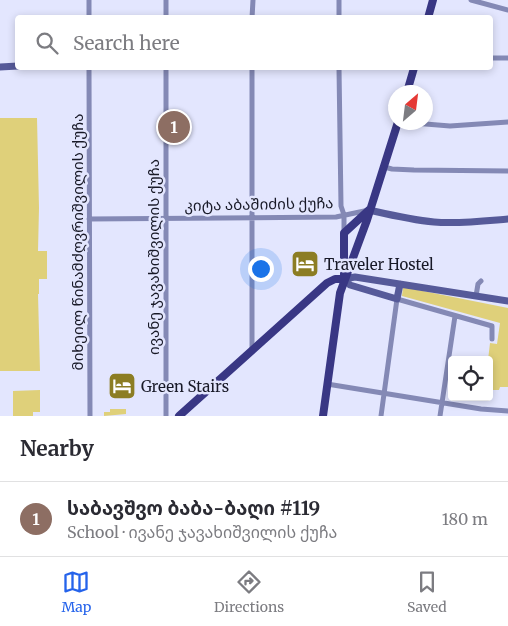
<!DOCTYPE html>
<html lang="en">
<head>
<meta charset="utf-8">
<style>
	body { margin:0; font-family:Merriweather,"Noto Sans Georgian",serif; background:#f2f2f3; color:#2b2b33 }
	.controls { position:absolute; right:15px; bottom:15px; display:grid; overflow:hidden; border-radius:5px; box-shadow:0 2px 8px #0003 }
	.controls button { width:45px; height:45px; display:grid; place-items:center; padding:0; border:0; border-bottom:1px solid #e1e1e2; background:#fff; color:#2b2b33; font:25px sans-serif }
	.compass { position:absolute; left:388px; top:85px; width:45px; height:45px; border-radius:50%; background:#fff; box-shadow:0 2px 8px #0003; rotate:28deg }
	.you { position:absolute; left:260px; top:268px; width:18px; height:18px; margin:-12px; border:4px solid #fff; border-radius:50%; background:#1a73e8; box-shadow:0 0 0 8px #1a73e833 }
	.badge { display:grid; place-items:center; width:32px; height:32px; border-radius:50%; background:#2563eb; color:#fff; font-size:16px; font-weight:700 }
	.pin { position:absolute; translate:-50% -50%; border:2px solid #fff; box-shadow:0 1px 5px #0006 }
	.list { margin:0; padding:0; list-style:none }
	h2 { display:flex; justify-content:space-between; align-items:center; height:65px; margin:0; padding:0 20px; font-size:21px }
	h2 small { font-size:16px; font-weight:400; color:#7c7c81 }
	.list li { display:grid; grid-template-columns:32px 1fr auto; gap:15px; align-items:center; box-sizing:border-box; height:75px; padding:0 20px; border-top:1px solid #e1e1e2 }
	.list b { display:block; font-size:19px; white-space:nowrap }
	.list p { margin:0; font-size:16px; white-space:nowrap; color:#7c7c81 }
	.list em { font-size:16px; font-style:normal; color:#7c7c81 }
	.icon { flex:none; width:28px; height:28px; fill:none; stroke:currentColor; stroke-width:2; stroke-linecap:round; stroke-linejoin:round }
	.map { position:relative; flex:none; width:508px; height:416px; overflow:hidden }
	.search { position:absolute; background:#fff; box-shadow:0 2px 8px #0003; left:15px; right:15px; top:15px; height:55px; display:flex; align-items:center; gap:12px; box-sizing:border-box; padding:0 18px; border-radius:5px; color:#7c7c81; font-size:19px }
	.sheet { height:140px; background:#fff }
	nav { display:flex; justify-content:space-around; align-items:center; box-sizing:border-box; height:70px; border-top:1px solid #e1e1e2; background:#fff; font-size:14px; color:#7c7c81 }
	nav a { display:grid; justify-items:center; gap:2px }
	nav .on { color:#2563eb }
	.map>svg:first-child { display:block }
</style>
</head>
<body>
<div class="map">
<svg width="508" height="416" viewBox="0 0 508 416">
	<rect width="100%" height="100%" fill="#e3e6fe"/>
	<path fill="#dfd07a" d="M0,118H37L39,208L38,251H47V279H39V294H38L40,371H0Z
		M403,287L508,308V387H500L499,390H489V360H488L490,343L497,344L500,323L402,296Z
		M40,390V412H33V416H13V391Z
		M110,409H126V414L104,416V412H110Z"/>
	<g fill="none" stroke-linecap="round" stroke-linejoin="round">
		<path stroke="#8489b5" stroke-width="5" d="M89,0V18
			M166,0V18
			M339,0V18
			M471,0L508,10
			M252,18L253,0
			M490,58H508
			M89,68L90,416
			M252,68V351
			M339,68L341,206L344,215V233
			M401,122L450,126L508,122
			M384,167L392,169L414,170L508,171
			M89,219L336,217L369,210
			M476,296L478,284L481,281
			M327,384L481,409L508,411
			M166,416V68
			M381,416L397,299L492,326V339
			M440,416L455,316"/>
		<path stroke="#565a99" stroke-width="7" d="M0,67L18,66
			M369,210C391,215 412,220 434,222C459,224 484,221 508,219
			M344,279L355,277L508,301
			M344,279L350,285L397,299L400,284"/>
		<path stroke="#393784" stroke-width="8" d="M428,18L433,0
			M407,92L414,68
			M344,279V233L369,210
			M179,416L327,283L335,279H344
			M323,416L340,293L367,220L398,122"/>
	</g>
	<defs>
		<symbol id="hotel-square" viewBox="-11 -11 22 22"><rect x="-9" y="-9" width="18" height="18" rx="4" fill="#8c7d23" stroke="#e3e6fe"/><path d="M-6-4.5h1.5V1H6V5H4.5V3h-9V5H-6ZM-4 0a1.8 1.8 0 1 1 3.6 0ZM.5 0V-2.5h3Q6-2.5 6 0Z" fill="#fff"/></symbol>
	</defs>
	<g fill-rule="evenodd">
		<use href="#hotel-square" x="289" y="248" width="32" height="32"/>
		<use href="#hotel-square" x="106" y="370" width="32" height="32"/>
	</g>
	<g text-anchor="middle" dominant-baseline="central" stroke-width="5" stroke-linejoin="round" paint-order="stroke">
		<g font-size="15" fill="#181927" stroke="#e3e6fe">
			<text transform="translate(259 204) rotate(-1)">კიტა აბაშიძის ქუჩა</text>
			<text transform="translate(77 242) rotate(-90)">მიხეილ წინამძღვრიშვილის ქუჩა</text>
			<text transform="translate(153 257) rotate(-90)">ივანე ჯავახიშვილის ქუჩა</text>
		</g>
		<g font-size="15" fill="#181927" stroke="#e3e6fe" text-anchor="start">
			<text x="324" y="264">Traveler Hostel</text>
			<text x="141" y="386">Green Stairs</text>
		</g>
	</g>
</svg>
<div class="controls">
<button><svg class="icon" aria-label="locate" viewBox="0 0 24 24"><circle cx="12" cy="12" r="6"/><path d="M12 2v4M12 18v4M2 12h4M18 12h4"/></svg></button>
</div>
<svg class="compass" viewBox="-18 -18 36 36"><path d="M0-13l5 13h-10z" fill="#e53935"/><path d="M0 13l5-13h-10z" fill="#7c7c81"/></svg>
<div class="you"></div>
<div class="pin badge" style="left:174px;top:127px;background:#8d6e63">1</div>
<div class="search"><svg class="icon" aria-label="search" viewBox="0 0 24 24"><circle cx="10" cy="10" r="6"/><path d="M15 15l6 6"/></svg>Search here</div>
</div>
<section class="sheet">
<h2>Nearby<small></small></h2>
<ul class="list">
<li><span class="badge" style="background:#8d6e63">1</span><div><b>საბავშვო ბაბა-ბაღი #119</b><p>School · ივანე ჯავახიშვილის ქუჩა</p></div><em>180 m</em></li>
</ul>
</section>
<nav>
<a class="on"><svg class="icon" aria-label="map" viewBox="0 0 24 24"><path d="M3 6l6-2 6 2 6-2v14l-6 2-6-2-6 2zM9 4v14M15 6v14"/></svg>Map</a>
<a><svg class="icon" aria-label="directions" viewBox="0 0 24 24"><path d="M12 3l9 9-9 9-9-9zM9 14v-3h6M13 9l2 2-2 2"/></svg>Directions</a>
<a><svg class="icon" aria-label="saved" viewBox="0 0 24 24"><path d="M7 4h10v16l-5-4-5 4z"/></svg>Saved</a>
</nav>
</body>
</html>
